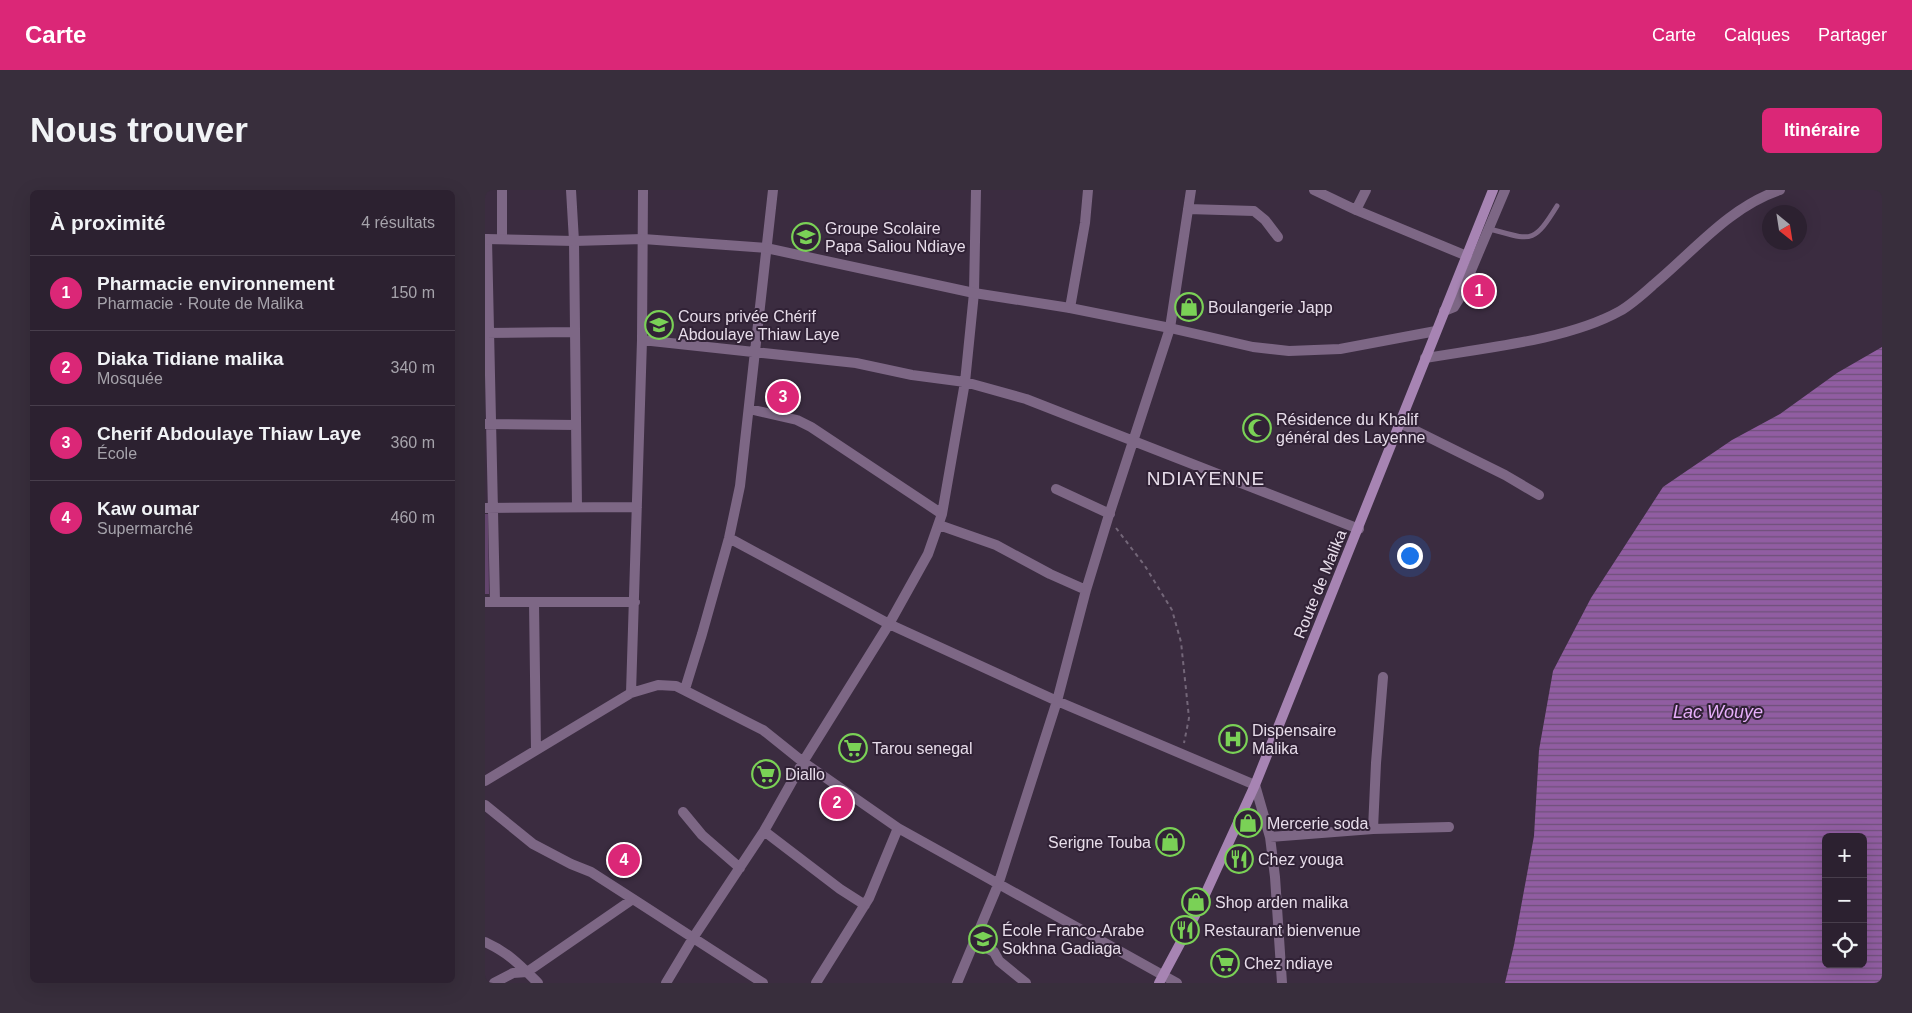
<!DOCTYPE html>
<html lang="fr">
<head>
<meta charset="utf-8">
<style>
	body { margin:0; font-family:Arial,sans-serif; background:#382e3c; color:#f1f3f6 }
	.controls { position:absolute; right:15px; bottom:15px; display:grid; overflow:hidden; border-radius:8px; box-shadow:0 5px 20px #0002 }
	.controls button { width:45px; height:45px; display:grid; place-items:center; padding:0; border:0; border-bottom:1px solid #483e4c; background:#2c2130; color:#f1f3f6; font:25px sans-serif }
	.compass { position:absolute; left:1277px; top:15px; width:45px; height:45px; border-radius:50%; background:#2c2130; box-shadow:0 5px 20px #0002; rotate:150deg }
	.you { position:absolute; left:924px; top:365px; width:18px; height:18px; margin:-12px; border:4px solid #fff; border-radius:50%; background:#1a73e8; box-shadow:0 0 0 8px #1a73e833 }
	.badge { display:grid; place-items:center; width:32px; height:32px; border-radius:50%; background:#db2777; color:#fff; font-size:16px; font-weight:700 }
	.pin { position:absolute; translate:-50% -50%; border:2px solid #fff; box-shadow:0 1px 5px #0006 }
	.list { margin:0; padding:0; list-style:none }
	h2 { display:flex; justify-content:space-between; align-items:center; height:65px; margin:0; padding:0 20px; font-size:21px }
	h2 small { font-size:16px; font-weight:400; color:#a6a3ab }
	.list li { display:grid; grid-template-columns:32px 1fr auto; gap:15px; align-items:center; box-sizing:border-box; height:75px; padding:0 20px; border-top:1px solid #483e4c }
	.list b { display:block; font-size:19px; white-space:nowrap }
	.list p { margin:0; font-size:16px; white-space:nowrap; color:#a6a3ab }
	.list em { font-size:16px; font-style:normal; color:#a6a3ab }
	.icon { flex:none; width:28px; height:28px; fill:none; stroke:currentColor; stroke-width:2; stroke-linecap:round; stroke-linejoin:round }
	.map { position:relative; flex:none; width:1397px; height:793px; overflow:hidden; border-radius:8px }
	header { display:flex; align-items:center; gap:30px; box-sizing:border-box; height:70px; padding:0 25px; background:#db2777; color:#fff }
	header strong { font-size:24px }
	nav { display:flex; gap:28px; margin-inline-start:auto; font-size:18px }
	.intro { display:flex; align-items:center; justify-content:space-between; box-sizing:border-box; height:120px; padding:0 30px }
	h1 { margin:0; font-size:35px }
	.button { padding:12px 22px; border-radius:8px; background:#db2777; color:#fff; font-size:18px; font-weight:700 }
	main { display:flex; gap:30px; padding:0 30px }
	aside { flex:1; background:#2c2130; border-radius:8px; box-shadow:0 5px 20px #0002 }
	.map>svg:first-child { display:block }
</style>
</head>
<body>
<header>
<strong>Carte</strong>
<nav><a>Carte</a><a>Calques</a><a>Partager</a></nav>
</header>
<div class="intro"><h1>Nous trouver</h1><a class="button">Itinéraire</a></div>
<main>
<aside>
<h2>À proximité<small>4 résultats</small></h2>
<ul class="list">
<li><span class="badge">1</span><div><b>Pharmacie environnement</b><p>Pharmacie · Route de Malika</p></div><em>150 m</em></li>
<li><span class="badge">2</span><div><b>Diaka Tidiane malika</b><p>Mosquée</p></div><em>340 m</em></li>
<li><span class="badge">3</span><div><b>Cherif Abdoulaye Thiaw Laye</b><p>École</p></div><em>360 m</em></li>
<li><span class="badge">4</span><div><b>Kaw oumar</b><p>Supermarché</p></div><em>460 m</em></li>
</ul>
</aside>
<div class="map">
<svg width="1397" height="793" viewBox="0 0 1397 793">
	<defs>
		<pattern id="water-rules" width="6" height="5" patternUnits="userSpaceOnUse" patternTransform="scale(1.25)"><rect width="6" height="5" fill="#915da2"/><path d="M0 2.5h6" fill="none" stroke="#6f5179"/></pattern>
	</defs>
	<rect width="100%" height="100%" fill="#3b2c40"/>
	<path fill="#63456d" d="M0,324H3L4,404H0Z"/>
	<path fill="url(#water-rules)" fill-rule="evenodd" d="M1397,157V793H1020L1029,755L1049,646L1054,560L1068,481L1106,408L1178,297L1247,250L1295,224L1352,183ZM1341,647H1378V774H1341Z"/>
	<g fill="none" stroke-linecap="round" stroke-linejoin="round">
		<path stroke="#736678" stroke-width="2" stroke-dasharray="4 4" stroke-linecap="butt" d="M631,338L660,376L687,420L696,452L704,528L699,553"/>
		<path stroke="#7d6785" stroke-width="5" d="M1005,39C1046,50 1048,55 1072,16"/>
		<path stroke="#7d6785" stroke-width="10" d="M86,0L89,51L92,317
			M829,0L871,20L982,66
			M703,19L769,21L780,30L793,47
			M871,20L881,0
			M2,49L10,412
			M17,49V0
			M585,118L600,33L603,0
			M959,121L969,117L974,109L1020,0
			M0,143L90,142
			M157,150L371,173L427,185L480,192L541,209L874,339
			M940,168C999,158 1083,150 1135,121C1147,114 1158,104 1168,95C1208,62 1244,17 1295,0
			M264,219L312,230L326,237L457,324
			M915,233L1020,285L1054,305
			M1,234L91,235
			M571,299L625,324
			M0,318L152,317
			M454,335L511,355L565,384L601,400
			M244,348L404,434L572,511L770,595L785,647L790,687L797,793
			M0,412H150
			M49,412L51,560
			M200,499L217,444L244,348L255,296L288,0
			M146,503L157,150L158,0
			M0,591L146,503L173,495L191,496L278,540L318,572L413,638L692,793
			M0,615L48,654L86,674L106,682L148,709
			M198,622L217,645L255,678
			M888,639L891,573L898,487
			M279,641L355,699L380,715
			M785,647L888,639L964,637
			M489,751L509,762L514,771L541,793
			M0,752C24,763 35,775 53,793
			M9,793L28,783L42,782L148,709L278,793
			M181,793L208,748L279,641L318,572L404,434L443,364L457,324L480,192L489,103L491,0
			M331,793L384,708L413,638
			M472,793L513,695L572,511L601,400L623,328L685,138L706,0"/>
		<path stroke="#7d6785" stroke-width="10" d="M0,49L89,51L158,49L281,58L489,103L585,118L685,138L768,157L804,161L855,159L951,141"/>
		<path stroke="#a784b3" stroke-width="10" d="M674,793L713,720L770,595L1008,0"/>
	</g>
	<defs>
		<symbol id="school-ring" viewBox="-11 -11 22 22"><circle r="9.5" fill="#312236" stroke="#7ad156" stroke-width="1.5"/><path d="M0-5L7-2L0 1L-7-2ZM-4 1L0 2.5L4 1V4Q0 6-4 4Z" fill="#7ad156"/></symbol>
		<symbol id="shop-ring" viewBox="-11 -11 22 22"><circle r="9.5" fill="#312236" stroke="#7ad156" stroke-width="1.5"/><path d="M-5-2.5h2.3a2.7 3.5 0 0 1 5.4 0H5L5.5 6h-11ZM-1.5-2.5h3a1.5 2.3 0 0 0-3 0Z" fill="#7ad156"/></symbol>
		<symbol id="mosque-ring" viewBox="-11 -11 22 22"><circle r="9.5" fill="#312236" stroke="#7ad156" stroke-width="1.5"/><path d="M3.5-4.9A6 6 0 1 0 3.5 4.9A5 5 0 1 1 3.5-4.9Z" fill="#7ad156"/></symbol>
		<symbol id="hospital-ring" viewBox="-11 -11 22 22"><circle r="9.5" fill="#312236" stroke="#7ad156" stroke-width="1.5"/><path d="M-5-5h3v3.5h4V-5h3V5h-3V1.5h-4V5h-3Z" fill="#7ad156"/></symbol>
		<symbol id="supermarket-ring" viewBox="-11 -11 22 22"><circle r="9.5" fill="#312236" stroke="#7ad156" stroke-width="1.5"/><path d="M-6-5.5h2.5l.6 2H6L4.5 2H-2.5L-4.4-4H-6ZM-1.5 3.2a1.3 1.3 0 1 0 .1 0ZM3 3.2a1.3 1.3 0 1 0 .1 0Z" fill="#7ad156"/></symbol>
		<symbol id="restaurant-ring" viewBox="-11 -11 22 22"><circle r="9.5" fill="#312236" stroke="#7ad156" stroke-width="1.5"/><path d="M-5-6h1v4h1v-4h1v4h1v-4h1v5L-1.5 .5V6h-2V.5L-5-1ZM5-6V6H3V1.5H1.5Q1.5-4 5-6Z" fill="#7ad156"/></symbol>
	</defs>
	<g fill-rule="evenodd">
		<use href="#school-ring" x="305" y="31" width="32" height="32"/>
		<use href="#shop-ring" x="688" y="101" width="32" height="32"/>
		<use href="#school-ring" x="158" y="119" width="32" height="32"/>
		<use href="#mosque-ring" x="756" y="222" width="32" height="32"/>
		<use href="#hospital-ring" x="732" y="533" width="32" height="32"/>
		<use href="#supermarket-ring" x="352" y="542" width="32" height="32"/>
		<use href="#supermarket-ring" x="265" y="568" width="32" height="32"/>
		<use href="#shop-ring" x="747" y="617" width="32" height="32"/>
		<use href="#shop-ring" x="669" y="636" width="32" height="32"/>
		<use href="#restaurant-ring" x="738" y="653" width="32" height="32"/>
		<use href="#shop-ring" x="695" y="696" width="32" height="32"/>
		<use href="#restaurant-ring" x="684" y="724" width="32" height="32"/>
		<use href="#school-ring" x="482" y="733" width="32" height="32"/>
		<use href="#supermarket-ring" x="724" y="757" width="32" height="32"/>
	</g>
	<g text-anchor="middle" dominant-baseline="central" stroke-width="4" stroke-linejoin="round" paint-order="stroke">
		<g font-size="16" fill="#e7ddea" stroke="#312236" text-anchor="start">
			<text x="340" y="38">Groupe Scolaire<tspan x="340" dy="18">Papa Saliou Ndiaye</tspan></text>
			<text x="723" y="117">Boulangerie Japp</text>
			<text x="193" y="126">Cours privée Chérif<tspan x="193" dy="18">Abdoulaye Thiaw Laye</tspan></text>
			<text x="791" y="229">Résidence du Khalif<tspan x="791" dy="18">général des Layenne</tspan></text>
			<text x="767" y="540">Dispensaire<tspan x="767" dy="18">Malika</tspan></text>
			<text x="387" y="558">Tarou senegal</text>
			<text x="300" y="584">Diallo</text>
			<text x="782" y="633">Mercerie soda</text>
			<text x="666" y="652" text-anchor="end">Serigne Touba</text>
			<text x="773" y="669">Chez youga</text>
			<text x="730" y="712">Shop arden malika</text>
			<text x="517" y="740">École Franco-Arabe<tspan x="517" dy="18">Sokhna Gadiaga</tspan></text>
			<text x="719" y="740">Restaurant bienvenue</text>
			<text x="759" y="773">Chez ndiaye</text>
		</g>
		<g font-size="16" fill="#e7ddea" stroke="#312236">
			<text transform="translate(835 394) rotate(-68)">Route de Malika</text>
		</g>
		<g font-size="18" font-style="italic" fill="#e7affa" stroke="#312236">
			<text x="1233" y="522">Lac Wouye</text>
		</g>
		<g font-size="19" letter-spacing="1" fill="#e7ddea" stroke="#312236">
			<text x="721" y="288">NDIAYENNE</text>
		</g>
	</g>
</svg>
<div class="controls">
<button>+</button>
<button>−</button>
<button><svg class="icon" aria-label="locate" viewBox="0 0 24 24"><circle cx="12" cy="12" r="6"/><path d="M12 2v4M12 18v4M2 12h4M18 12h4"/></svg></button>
</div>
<svg class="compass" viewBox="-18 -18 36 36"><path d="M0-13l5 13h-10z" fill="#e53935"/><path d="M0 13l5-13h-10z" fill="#a6a3ab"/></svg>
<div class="you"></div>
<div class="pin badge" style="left:994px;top:101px">1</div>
<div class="pin badge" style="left:352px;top:613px">2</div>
<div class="pin badge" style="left:298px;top:207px">3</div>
<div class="pin badge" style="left:139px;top:670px">4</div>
</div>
</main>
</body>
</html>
